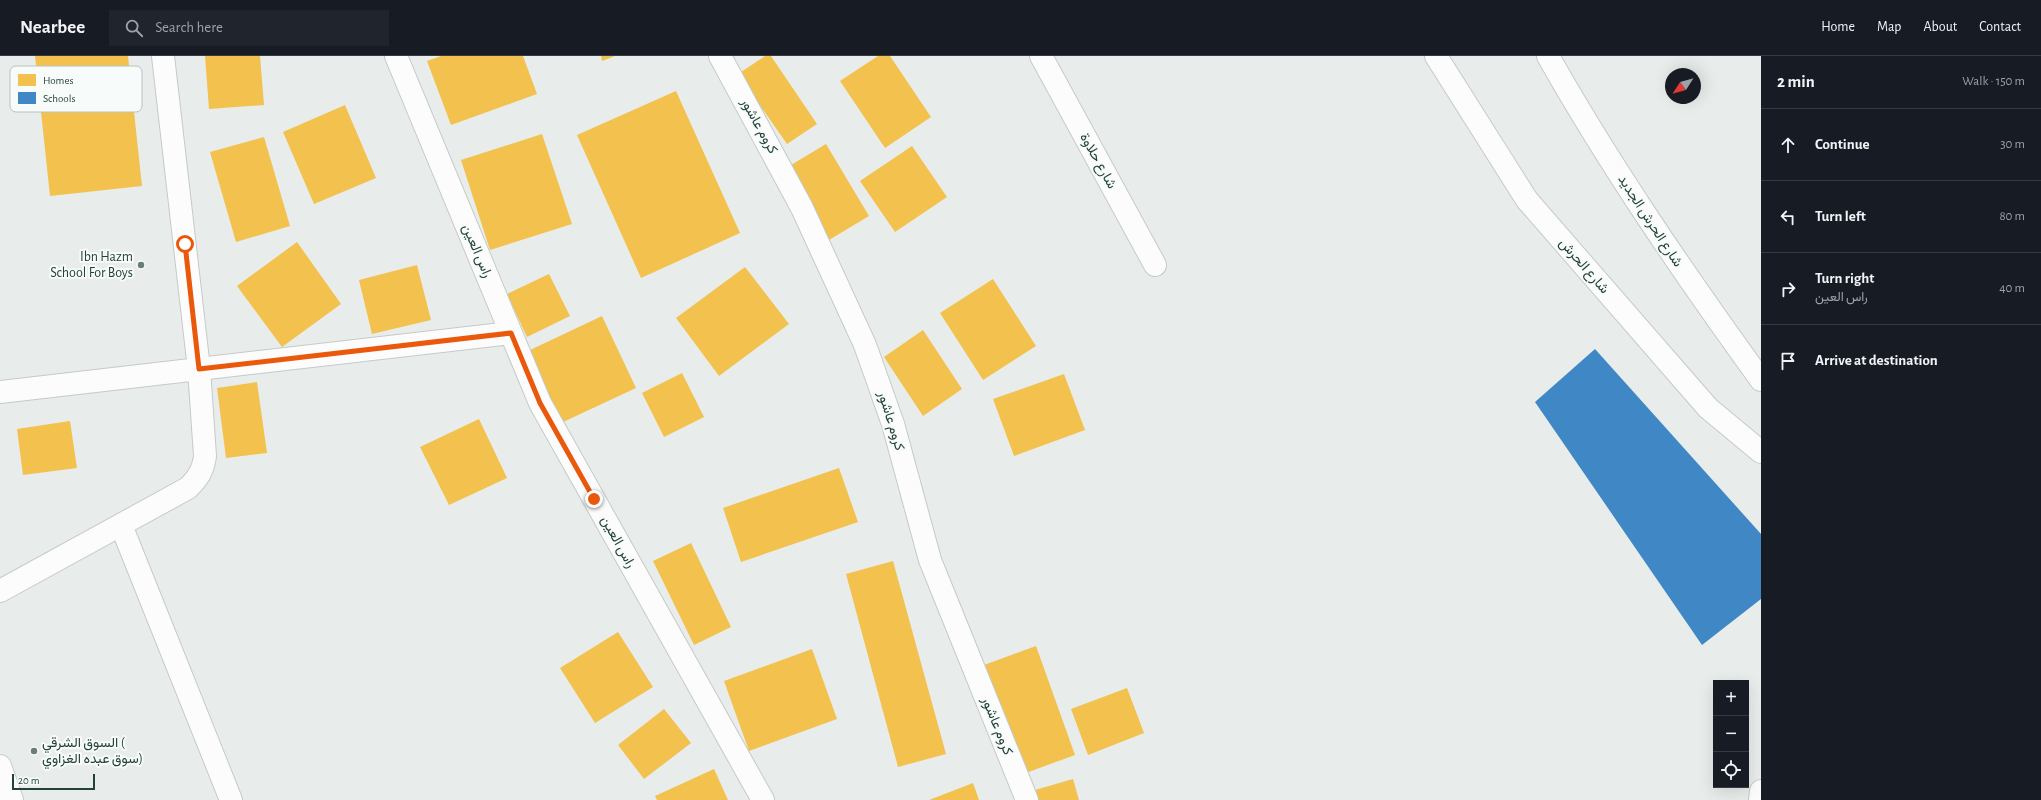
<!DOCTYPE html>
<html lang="en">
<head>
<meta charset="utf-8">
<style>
	body { margin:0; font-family:"Alegreya Sans",Vazirmatn,sans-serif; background:#20242c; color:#f1f3f6 }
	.controls { position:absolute; right:12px; bottom:12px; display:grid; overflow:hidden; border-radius:0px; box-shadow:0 4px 16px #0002 }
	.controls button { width:36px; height:36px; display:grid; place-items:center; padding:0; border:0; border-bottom:1px solid #363941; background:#171b24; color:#f1f3f6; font:20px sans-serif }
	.compass { position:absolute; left:1665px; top:12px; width:36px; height:36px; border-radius:50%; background:#171b24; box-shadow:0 4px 16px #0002; rotate:234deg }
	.scale { position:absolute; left:12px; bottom:10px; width:83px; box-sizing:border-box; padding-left:4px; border:2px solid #24423a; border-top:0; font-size:11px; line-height:14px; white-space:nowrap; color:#24423a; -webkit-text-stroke:3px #f7fbf9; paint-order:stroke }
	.stop { position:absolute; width:12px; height:12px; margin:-9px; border:3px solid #ea580c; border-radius:50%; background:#fff }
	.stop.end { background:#ea580c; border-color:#fff; box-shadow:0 1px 4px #0008 }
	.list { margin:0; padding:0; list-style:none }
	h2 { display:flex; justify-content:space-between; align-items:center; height:52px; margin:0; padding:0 16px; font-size:17px }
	h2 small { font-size:13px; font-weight:400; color:#9ea1a6 }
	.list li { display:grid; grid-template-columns:26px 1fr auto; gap:12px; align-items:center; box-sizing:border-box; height:72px; padding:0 16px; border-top:1px solid #363941 }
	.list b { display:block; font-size:15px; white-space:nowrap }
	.list p { margin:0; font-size:13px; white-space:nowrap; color:#9ea1a6 }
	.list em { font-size:13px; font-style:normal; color:#9ea1a6 }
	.icon { flex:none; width:22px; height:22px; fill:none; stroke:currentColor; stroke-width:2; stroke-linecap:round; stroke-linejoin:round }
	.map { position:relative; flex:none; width:1761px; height:744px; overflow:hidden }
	header { display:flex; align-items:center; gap:24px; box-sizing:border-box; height:56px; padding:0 20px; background:#171b24; border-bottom:1px solid #363941 }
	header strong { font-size:19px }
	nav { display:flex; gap:22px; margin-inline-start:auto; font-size:14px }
	.search { width:280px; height:36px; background:#20242c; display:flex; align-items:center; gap:10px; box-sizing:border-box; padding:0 14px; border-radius:0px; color:#9ea1a6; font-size:15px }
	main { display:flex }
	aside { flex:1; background:#171b24 }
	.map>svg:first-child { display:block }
</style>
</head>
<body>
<header>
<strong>Nearbee</strong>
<div class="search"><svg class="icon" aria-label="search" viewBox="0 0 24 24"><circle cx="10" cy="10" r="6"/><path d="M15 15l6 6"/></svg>Search here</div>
<nav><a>Home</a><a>Map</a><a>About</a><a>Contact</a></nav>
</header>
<main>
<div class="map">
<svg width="1761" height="744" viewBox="0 0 1761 744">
	<rect width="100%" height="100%" fill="#e8edeb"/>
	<path fill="#f2c14e" d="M35,0H128L142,130L50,140Z
		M205,0H260L264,49L209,53Z
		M441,0H523L537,38L451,69L427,5Z
		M601,0H615L602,5Z
		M765,0H771L817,68L787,88L738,18Z
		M878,0H890L931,61L885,92L840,25Z
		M676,35L740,177L641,222L577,79Z
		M345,49L376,122L314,148L283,76Z
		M542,78L572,168L490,194L461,104Z
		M264,81L290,170L236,186L210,96Z
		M826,88L869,160L829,184L786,112Z
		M912,90L947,141L895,176L860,125Z
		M297,186L341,248L282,291L237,230Z
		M417,209L431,264L372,278L359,224Z
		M745,211L789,268L719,320L676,262Z
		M549,218L570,260L527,281L507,238Z
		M993,223L1036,290L983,324L940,257Z
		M602,260L636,332L561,367L528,295Z
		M923,274L962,333L923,360L884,301Z
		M682,317L704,361L664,381L642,337Z
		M1064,318L1085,374L1014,400L993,343Z
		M257,326L267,397L226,402L217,332Z
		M479,363L507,422L449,449L420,391Z
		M70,365L77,412L23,419L17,373Z
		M839,412L858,466L741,506L723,452Z
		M691,487L731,571L694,589L653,505Z
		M893,505L946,698L898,711L846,518Z
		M618,576L653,631L595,667L560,612Z
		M1036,590L1075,699L1023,718L984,609Z
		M812,593L837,663L749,695L724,625Z
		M1127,632L1144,677L1088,699L1071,653Z
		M664,653L691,687L644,723L618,689Z
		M714,713L728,744H657L655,740Z
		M1073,723L1079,744H1038L1035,734Z
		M973,727L979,744H929Z"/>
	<path fill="#3f88c5" d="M1595,293L1761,478V543L1702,589L1535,346Z"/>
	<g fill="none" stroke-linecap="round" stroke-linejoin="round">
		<defs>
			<path id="minor" d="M396,0L540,347L763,744
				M720,0L802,152L865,289L893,368L930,504L1027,744
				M1041,0L1155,209
				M1436,0L1527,144L1708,352L1761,396
				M1548,0C1612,113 1685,219 1761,324
				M0,336L511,277
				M121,469L231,744
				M0,535L188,432C198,422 203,415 205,400L199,313L163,0
				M0,710L12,744
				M1760,744L1761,735"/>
		</defs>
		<use href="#minor" stroke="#c5cac8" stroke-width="24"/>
		<use href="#minor" stroke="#fcfcfc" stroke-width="22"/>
	</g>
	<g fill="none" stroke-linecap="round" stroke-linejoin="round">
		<path stroke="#ea580c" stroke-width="5" d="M185,188L199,313L511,277L540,347L594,443"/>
	</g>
	<g fill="#697e78" stroke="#f7fbf9" stroke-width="1.5">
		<circle cx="141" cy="209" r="4"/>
		<circle cx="34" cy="695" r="4"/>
	</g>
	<g text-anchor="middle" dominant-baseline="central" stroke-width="4" stroke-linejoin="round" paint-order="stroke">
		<g font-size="14" fill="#24423a" stroke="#f7fbf9">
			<text transform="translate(759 70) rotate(61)">كروم عاشور</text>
			<text transform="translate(1098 105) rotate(61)">شارع حلاوة</text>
			<text transform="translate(1650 165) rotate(57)">شارع الحرش الجديد</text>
			<text transform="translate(477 195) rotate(67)">راس العين</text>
			<text transform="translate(1584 210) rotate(49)">شارع الحرش</text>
			<text transform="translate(891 365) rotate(73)">كروم عاشور</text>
			<text transform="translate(618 486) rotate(61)">راس العين</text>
			<text transform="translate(997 670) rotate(68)">كروم عاشور</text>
		</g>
		<g font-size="14" fill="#24423a" stroke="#f7fbf9" text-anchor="end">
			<text x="133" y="201">Ibn Hazm<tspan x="133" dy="16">School For Boys</tspan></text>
			<text x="42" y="687" text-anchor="start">السوق الشرقي (<tspan x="42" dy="16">سوق عبده الغزاوي)</tspan></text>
		</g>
	</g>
	<rect x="10" y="10" width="132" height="46" rx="6" fill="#f7fbf9" stroke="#b8c4c0" stroke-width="1"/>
	<rect x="18" y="18" width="18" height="12" fill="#f2c14e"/>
	<rect x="18" y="36" width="18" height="12" fill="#3f88c5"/>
	<g font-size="11" fill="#24423a">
		<text x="43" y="28">Homes</text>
		<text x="43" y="46">Schools</text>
	</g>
</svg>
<div class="controls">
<button>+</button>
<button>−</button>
<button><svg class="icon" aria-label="locate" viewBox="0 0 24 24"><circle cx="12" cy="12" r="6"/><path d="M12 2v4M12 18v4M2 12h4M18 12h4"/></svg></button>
</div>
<svg class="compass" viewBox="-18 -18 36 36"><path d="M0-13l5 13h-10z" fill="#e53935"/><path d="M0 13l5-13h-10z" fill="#9ea1a6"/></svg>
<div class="scale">20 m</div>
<div class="stop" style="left:185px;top:188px"></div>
<div class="stop end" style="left:594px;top:443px"></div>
</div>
<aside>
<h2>2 min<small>Walk · 150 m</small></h2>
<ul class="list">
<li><svg class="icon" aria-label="ahead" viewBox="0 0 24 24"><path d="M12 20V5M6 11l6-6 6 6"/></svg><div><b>Continue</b></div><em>30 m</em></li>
<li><svg class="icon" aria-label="left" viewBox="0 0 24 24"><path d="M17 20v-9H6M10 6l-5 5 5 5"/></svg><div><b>Turn left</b></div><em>80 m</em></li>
<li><svg class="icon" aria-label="right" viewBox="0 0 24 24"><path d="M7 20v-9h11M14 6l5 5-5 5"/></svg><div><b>Turn right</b><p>راس العين</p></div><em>40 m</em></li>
<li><svg class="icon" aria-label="arrive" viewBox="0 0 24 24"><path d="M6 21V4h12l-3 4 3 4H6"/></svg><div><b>Arrive at destination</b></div></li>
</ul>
</aside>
</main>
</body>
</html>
